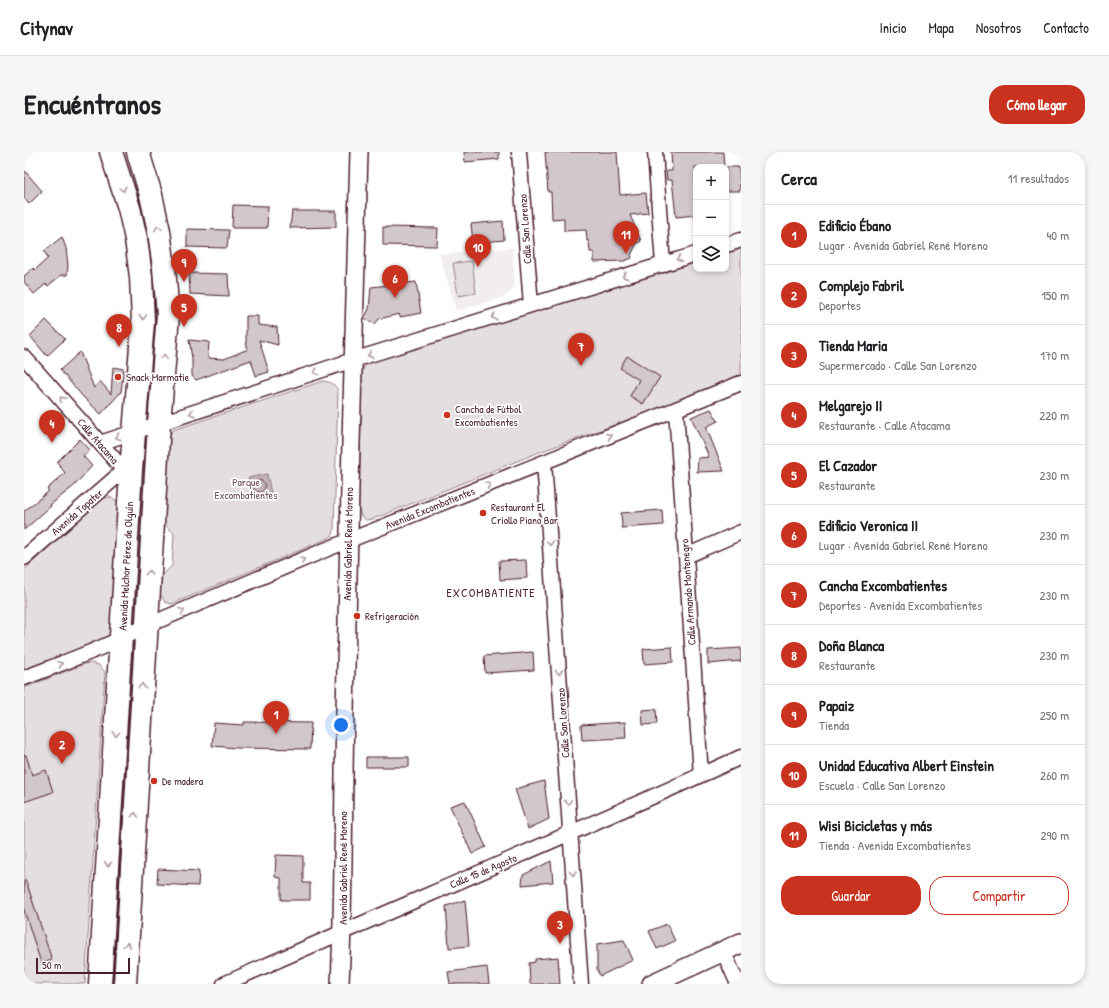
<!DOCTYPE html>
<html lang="es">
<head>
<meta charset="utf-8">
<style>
	body { margin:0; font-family:"Patrick Hand",sans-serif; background:#f6f6f6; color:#202124 }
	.controls { position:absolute; right:12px; top:12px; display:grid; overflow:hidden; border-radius:8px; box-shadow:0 2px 6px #0003 }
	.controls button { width:36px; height:36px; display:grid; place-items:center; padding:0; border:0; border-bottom:1px solid #e0e0e0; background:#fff; color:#202124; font:20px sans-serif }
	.scale { position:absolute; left:12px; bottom:10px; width:94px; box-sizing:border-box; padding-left:4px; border:2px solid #4a1f2b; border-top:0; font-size:11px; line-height:14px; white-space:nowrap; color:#4a1f2b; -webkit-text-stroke:3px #fff; paint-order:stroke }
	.you { position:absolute; left:317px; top:573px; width:14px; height:14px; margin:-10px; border:3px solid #fff; border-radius:50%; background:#1a73e8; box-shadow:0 0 0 6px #1a73e833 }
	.badge { display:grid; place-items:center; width:26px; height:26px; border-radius:50%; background:#c8321e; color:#fff; font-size:13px; font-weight:700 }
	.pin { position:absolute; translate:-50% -33px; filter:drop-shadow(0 1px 2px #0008) }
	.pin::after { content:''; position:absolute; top:21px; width:14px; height:12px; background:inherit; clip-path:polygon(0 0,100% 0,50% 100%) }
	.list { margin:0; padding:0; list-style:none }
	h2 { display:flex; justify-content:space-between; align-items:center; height:52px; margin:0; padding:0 16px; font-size:17px }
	h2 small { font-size:13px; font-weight:400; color:#757577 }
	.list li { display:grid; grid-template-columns:26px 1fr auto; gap:12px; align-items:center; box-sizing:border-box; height:60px; padding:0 16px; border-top:1px solid #e0e0e0 }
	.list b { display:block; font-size:15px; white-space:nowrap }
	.list p { margin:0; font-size:13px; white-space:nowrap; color:#757577 }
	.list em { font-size:13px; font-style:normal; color:#757577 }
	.actions { display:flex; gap:8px; padding:12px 16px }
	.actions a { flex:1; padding:9px 0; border:1px solid #c8321e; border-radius:16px; text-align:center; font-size:14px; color:#c8321e }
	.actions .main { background:#c8321e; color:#fff }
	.icon { flex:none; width:22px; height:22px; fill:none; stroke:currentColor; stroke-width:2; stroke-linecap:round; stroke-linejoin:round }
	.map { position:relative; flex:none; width:717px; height:832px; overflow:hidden; border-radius:16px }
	header { display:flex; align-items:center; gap:24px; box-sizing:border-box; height:56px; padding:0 20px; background:#fff; border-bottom:1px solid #e0e0e0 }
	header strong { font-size:19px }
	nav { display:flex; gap:22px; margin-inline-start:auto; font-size:14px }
	.intro { display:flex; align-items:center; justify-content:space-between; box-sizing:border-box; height:96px; padding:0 24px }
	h1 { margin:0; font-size:28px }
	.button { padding:10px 18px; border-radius:16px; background:#c8321e; color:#fff; font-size:14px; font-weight:700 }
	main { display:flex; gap:24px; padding:0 24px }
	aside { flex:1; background:#fff; border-radius:16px; box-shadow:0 2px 6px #0003 }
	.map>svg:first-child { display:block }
</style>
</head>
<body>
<header>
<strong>Citynav</strong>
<nav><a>Inicio</a><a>Mapa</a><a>Nosotros</a><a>Contacto</a></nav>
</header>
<div class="intro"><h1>Encuéntranos</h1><a class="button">Cómo llegar</a></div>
<main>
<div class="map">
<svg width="717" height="832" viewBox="0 0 717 832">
	<rect width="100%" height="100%" fill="#fff"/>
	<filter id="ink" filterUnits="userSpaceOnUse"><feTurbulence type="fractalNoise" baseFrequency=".025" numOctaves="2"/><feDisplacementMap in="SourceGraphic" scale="8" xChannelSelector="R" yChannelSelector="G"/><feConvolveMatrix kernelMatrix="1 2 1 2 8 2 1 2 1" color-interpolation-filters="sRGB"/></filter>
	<g filter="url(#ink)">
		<path fill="#f2eeef" d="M488,96L491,128V134L487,140L480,145L432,159L415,101L424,102Z"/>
		<path fill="#e5dee0" stroke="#987e86" d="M717,97V223L651,251L518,299L349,367L342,368L337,364L335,357L338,222C339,214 342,212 349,209L672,111V117H702V102Z
			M448,109L452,141L434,144L429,111Z
			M299,229C307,230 311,232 314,239L310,378L309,383L305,386L148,452L141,450L136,442V425L148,414L150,381L139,371L144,285L149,278Z
			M119,290L124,291L114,455H109Z
			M86,345L93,349L95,354L89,476L86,484L0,519V418L74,351L81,346Z
			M107,493H112L90,832H85Z
			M67,511L75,513L81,520L61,832H0V536L60,512Z"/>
		<path fill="#c1b3b6" stroke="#91787e" d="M243,322L247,341L228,345L224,326Z"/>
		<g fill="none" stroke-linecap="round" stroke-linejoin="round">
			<path stroke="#7a5a63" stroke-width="1" d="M229 334a6 6 0 1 1 12 0a6 6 0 1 1-12 0Z"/>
		</g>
		<path fill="#d2c7cb" stroke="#4a1f2b" d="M440,0H475V7L441,10Z
			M521,0H593L596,43L622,41L624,61L606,63L617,89L613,91L607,103L608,106L600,109L570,110V100H566L565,89H563L562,78L540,79V66L528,67L527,40H524Z
			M647,0H699L700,15H671L672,63L652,65L648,28H643L642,19H648Z
			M702,15H715L716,39H702Z
			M0,18L18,39L5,52L0,46Z
			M209,53L244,54L243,76H208Z
			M268,59H312V75L266,76Z
			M479,69L480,88L449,91L447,72Z
			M359,75L414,76L413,94L359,93Z
			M163,77L205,78L203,96L163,95Z
			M38,85L42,96L44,113L43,123H37L24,134L22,132L10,142L0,130V124L9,116L11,118L24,106L20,99Z
			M165,121L204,122L205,144L166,142Z
			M392,130L397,161L376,165L375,162L355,167L351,172L340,166L345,157L347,135Z
			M222,164H234V173L253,175L254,193L235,188L245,220L232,224L227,208L172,228L168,224V206L165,188L185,190L184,206L200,207L224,197L222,191Z
			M22,168L41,187L23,204L6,184Z
			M56,200L70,236L76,229L87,242L89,215L100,217L97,240L77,262L60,246L36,218Z
			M603,204L636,225L619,252L606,244L615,228L596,216Z
			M687,257L694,269L682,275L700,319L673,320L674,306L685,305L667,265Z
			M56,287L66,298L59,304L68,314L50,334L26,353L27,354L0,378V359L25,339L23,337L41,321L33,310Z
			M638,358L639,373L598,376L597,361Z
			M502,408L503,426L476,428L475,409Z
			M648,495L649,510L620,512L619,497Z
			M717,496V509L684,512V498Z
			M509,500L510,518L461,521L460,504Z
			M632,557L633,572L619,573L618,558Z
			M220,570L287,571L286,597L213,596L188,594L190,571L220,573Z
			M601,570L602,586L558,588L557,573Z
			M0,603H2L8,623L22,618L29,640L0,650Z
			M342,605H385V615H342Z
			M520,629L525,667L504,677L491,637Z
			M441,649L462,695L448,702L426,654Z
			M252,703L279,704V731H286V748H257V726L251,725Z
			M527,709L529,730L498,733L499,723Z
			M134,717L175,719L174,734L133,732Z
			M0,729H2L28,808L17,811L0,758Z
			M441,748L445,794L425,796L422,754Z
			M643,772L651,789L633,797L625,779Z
			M600,788L609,808L576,824L573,818V792Z
			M534,805L536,832H506L505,811L511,810V807Z
			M463,815L465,832H426L424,820Z"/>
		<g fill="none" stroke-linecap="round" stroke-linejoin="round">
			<defs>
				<path id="minor" d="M495,0L507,153
					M631,0L639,113
					M702,93L717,88
					M0,205L100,318
					M652,258L677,623
					M76,291L329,208L672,102
					M520,310L557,832
					M662,404L717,380
					M0,406L100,318H107
					M0,526C41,510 83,495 122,474L301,398L717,231
					M699,799L714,832
					M200,832C372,756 546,683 717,605"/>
				<path id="tertiary" d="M316,832C320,741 319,651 321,560C325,373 329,187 335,0"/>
				<path id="secondary" d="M628,832L717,791"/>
				<path id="trunk" d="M76,832L107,318L119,170L117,125L112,87L105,56L87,0
					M101,832L135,272L144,163L140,116L135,79L127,43L114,0"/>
			</defs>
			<use href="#minor" stroke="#4a1f2b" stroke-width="17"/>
			<use href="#tertiary" stroke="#4a1f2b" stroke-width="20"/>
			<use href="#secondary" stroke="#4a1f2b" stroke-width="22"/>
			<use href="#trunk" stroke="#4a1f2b" stroke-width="25"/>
			<use href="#minor" stroke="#fff" stroke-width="14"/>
			<use href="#tertiary" stroke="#fff" stroke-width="17"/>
			<use href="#secondary" stroke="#fff" stroke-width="19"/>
			<use href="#trunk" stroke="#fff" stroke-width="22"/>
		</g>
		<defs><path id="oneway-chevron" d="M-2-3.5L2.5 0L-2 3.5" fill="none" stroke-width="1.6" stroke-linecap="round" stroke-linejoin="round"/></defs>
		<g stroke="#ae9aa0">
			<use href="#oneway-chevron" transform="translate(99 37) rotate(73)"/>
			<use href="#oneway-chevron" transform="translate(134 76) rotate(-102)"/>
			<use href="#oneway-chevron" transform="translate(655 107) rotate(163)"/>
			<use href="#oneway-chevron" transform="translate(601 124) rotate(163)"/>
			<use href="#oneway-chevron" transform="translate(119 165) rotate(88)"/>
			<use href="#oneway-chevron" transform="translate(470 165) rotate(163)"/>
			<use href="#oneway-chevron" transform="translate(346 203) rotate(163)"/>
			<use href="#oneway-chevron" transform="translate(140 205) rotate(-85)"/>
			<use href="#oneway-chevron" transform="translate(292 220) rotate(162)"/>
			<use href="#oneway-chevron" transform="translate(38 247) rotate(-131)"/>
			<use href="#oneway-chevron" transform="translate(168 261) rotate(162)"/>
			<use href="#oneway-chevron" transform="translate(585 284) rotate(-22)"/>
			<use href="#oneway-chevron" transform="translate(94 285) rotate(161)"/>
			<use href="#oneway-chevron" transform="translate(464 333) rotate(-22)"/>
			<use href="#oneway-chevron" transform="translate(526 391) rotate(86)"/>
			<use href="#oneway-chevron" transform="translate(278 408) rotate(-23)"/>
			<use href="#oneway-chevron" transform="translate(125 421) rotate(-86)"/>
			<use href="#oneway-chevron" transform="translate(158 459) rotate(-23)"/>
			<use href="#oneway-chevron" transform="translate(36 512) rotate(-22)"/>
			<use href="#oneway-chevron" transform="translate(535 520) rotate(86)"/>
			<use href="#oneway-chevron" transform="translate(118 534) rotate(-87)"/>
			<use href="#oneway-chevron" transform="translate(92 582) rotate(94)"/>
			<use href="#oneway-chevron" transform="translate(544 650) rotate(86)"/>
			<use href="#oneway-chevron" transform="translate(111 663) rotate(-87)"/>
			<use href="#oneway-chevron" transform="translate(84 712) rotate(94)"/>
			<use href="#oneway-chevron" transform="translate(549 721) rotate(86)"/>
			<use href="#oneway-chevron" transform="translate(103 793) rotate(-87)"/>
		</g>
	</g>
	<g fill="#c8321e" stroke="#fff" stroke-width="1.5">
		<circle cx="94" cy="225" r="4"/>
		<circle cx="423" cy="263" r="4"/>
		<circle cx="459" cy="361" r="4"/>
		<circle cx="333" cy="464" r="4"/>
		<circle cx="130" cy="629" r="4"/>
	</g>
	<g text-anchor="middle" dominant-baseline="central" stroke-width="3.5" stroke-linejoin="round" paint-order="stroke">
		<g font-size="11" fill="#4a1f2b" stroke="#fff">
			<text transform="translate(501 77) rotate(-94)">Calle San Lorenzo</text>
			<text transform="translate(74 289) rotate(49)">Calle Atacama</text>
			<text transform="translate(406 356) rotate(-22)">Avenida Excombatientes</text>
			<text transform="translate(53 360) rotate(-41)">Avenida Topater</text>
			<text transform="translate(324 392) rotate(-89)">Avenida Gabriel René Moreno</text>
			<text transform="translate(102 414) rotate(-87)">Avenida Melchor Pérez de Olguín</text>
			<text transform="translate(664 440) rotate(-94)">Calle Armando Montenegro</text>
			<text transform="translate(539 571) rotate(-94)">Calle San Lorenzo</text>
			<text transform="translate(319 716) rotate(-90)">Avenida Gabriel René Moreno</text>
			<text transform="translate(459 719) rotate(-23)">Calle 15 de Agosto</text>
		</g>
		<g font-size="11" fill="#4a1f2b" stroke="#fff" text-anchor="start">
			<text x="102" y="225">Snack Marmatie</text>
			<text x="431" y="257">Cancha de Fútbol<tspan x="431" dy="13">Excombatientes</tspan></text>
			<text x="467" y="355">Restaurant El<tspan x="467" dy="13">Criollo Piano Bar</tspan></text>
			<text x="341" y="464">Refrigeración</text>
			<text x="138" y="629">De madera</text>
		</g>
		<g font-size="11" fill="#714f58" stroke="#fff">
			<text x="222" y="330">Parque<tspan x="222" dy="13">Excombatientes</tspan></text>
		</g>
		<g font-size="12" letter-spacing="1" fill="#4a1f2b" stroke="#fff">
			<text x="467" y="440">EXCOMBATIENTE</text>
		</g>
	</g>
</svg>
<div class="controls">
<button>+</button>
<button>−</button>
<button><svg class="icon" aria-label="layers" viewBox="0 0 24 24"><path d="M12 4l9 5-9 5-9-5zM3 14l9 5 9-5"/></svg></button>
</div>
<div class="scale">50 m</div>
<div class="you"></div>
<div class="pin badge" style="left:252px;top:582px">1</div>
<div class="pin badge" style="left:38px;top:612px">2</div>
<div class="pin badge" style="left:536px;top:792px">3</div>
<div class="pin badge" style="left:28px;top:291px">4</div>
<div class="pin badge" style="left:160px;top:175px">5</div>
<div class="pin badge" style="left:371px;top:146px">6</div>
<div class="pin badge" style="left:557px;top:214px">7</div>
<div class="pin badge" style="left:95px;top:195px">8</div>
<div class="pin badge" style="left:160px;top:130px">9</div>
<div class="pin badge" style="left:454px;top:115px">10</div>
<div class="pin badge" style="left:602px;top:102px">11</div>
</div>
<aside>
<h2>Cerca<small>11 resultados</small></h2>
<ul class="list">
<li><span class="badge">1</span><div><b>Edificio Ébano</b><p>Lugar · Avenida Gabriel René Moreno</p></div><em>40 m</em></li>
<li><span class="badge">2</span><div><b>Complejo Fabril</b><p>Deportes</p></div><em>150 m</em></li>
<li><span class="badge">3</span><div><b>Tienda Maria</b><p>Supermercado · Calle San Lorenzo</p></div><em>170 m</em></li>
<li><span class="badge">4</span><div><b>Melgarejo II</b><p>Restaurante · Calle Atacama</p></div><em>220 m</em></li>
<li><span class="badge">5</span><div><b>El Cazador</b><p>Restaurante</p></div><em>230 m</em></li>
<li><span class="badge">6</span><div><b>Edificio Veronica II</b><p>Lugar · Avenida Gabriel René Moreno</p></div><em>230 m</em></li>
<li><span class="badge">7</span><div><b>Cancha Excombatientes</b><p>Deportes · Avenida Excombatientes</p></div><em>230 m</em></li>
<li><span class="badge">8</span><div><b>Doña Blanca</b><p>Restaurante</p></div><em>230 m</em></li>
<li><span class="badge">9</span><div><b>Papaiz</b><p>Tienda</p></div><em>250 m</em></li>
<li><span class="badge">10</span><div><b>Unidad Educativa Albert Einstein</b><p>Escuela · Calle San Lorenzo</p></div><em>260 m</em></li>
<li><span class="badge">11</span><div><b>Wisi Bicicletas y más</b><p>Tienda · Avenida Excombatientes</p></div><em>290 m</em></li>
</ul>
<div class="actions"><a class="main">Guardar</a><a>Compartir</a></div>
</aside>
</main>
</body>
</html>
